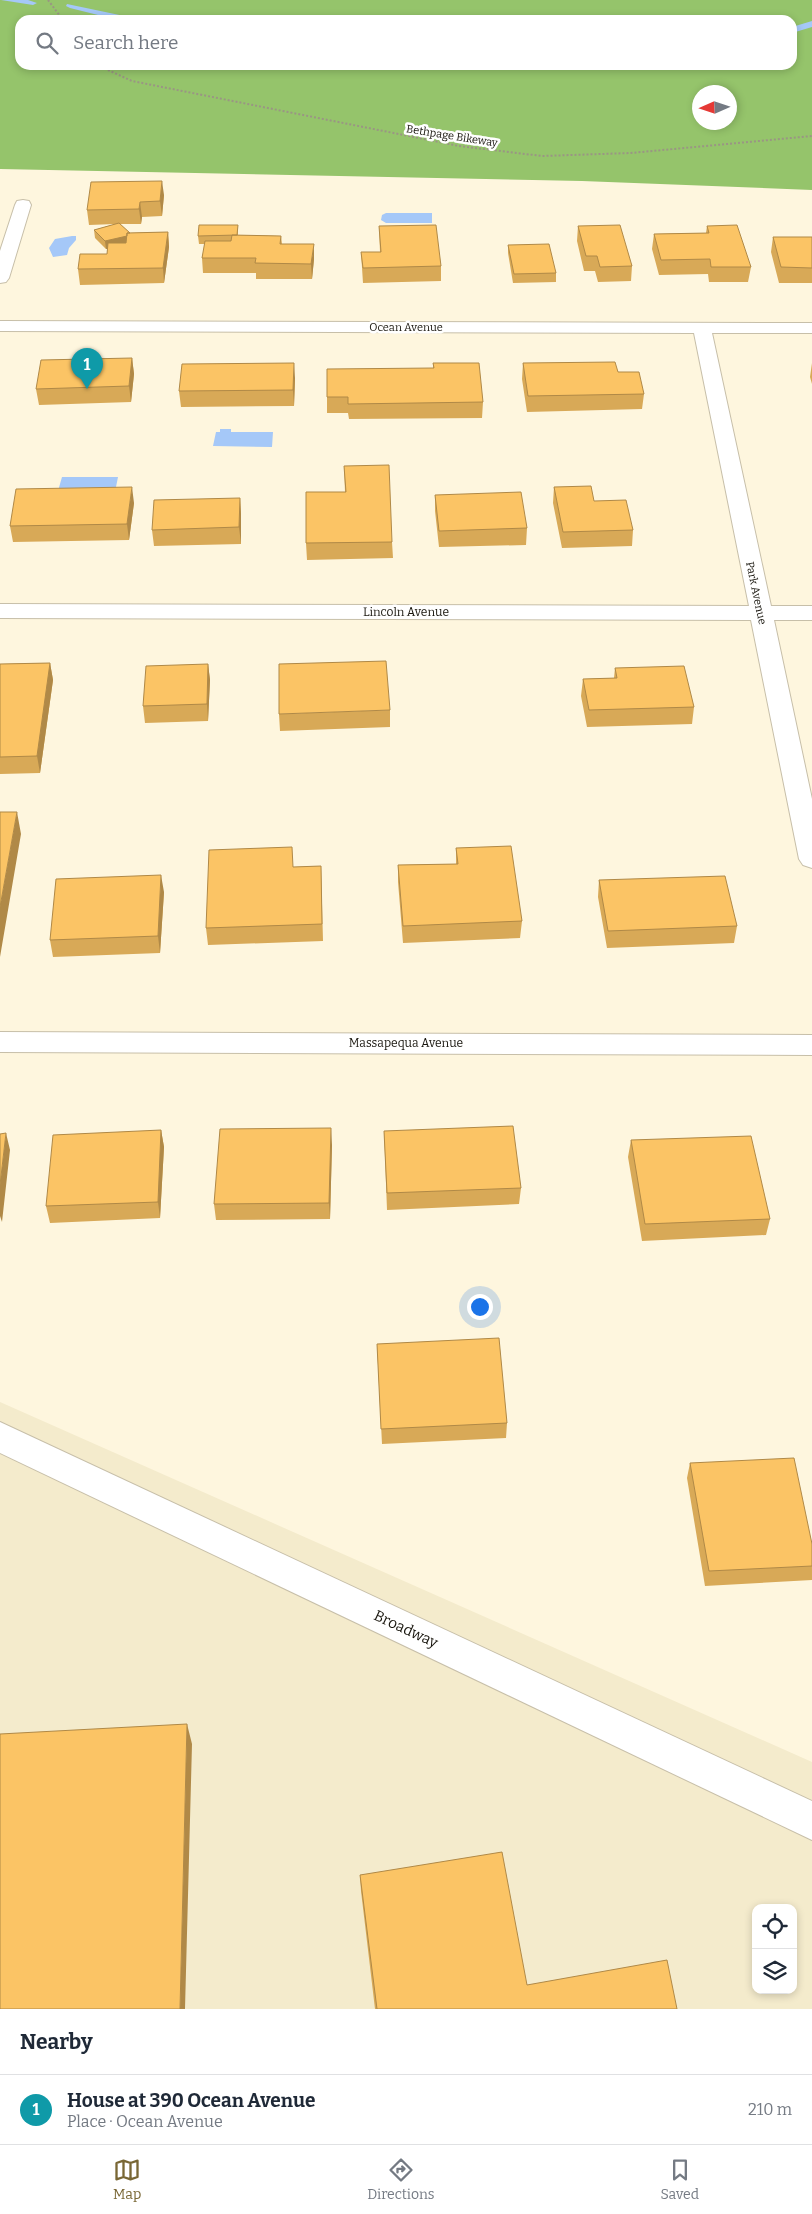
<!DOCTYPE html>
<html lang="en">
<head>
<meta charset="utf-8">
<style>
	body { margin:0; font-family:Bitter,serif; background:#f2f2f3; color:#1f2937 }
	.controls { position:absolute; right:15px; bottom:15px; display:grid; overflow:hidden; border-radius:10px; box-shadow:0 2px 8px #0003 }
	.controls button { width:45px; height:45px; display:grid; place-items:center; padding:0; border:0; border-bottom:1px solid #e0e1e3; background:#fff; color:#1f2937; font:25px sans-serif }
	.compass { position:absolute; left:692px; top:85px; width:45px; height:45px; border-radius:50%; background:#fff; box-shadow:0 2px 8px #0003; rotate:267deg }
	.you { position:absolute; left:479px; top:1306px; width:18px; height:18px; margin:-12px; border:4px solid #fff; border-radius:50%; background:#1a73e8; box-shadow:0 0 0 8px #1a73e833 }
	.badge { display:grid; place-items:center; width:32px; height:32px; border-radius:50%; background:#796735; color:#fff; font-size:16px; font-weight:700 }
	.pin { position:absolute; translate:-50% -41px; filter:drop-shadow(0 1px 2px #0008) }
	.pin::after { content:''; position:absolute; top:26px; width:18px; height:15px; background:inherit; clip-path:polygon(0 0,100% 0,50% 100%) }
	.list { margin:0; padding:0; list-style:none }
	h2 { display:flex; justify-content:space-between; align-items:center; height:65px; margin:0; padding:0 20px; font-size:21px }
	h2 small { font-size:16px; font-weight:400; color:#747a83 }
	.list li { display:grid; grid-template-columns:32px 1fr auto; gap:15px; align-items:center; box-sizing:border-box; height:70px; padding:0 20px; border-top:1px solid #e0e1e3 }
	.list b { display:block; font-size:19px; white-space:nowrap }
	.list p { margin:0; font-size:16px; white-space:nowrap; color:#747a83 }
	.list em { font-size:16px; font-style:normal; color:#747a83 }
	.icon { flex:none; width:28px; height:28px; fill:none; stroke:currentColor; stroke-width:2; stroke-linecap:round; stroke-linejoin:round }
	.map { position:relative; flex:none; width:812px; height:2009px; overflow:hidden }
	.search { position:absolute; background:#fff; box-shadow:0 2px 8px #0003; left:15px; right:15px; top:15px; height:55px; display:flex; align-items:center; gap:12px; box-sizing:border-box; padding:0 18px; border-radius:15px; color:#747a83; font-size:19px }
	.sheet { height:135px; background:#fff }
	nav { display:flex; justify-content:space-around; align-items:center; box-sizing:border-box; height:70px; border-top:1px solid #e0e1e3; background:#fff; font-size:14px; color:#747a83 }
	nav a { display:grid; justify-items:center; gap:2px }
	nav .on { color:#796735 }
	.map>svg:first-child { display:block }
</style>
</head>
<body>
<div class="map">
<svg width="812" height="2009" viewBox="0 0 812 2009">
	<rect width="100%" height="100%" fill="#fef6de"/>
	<path fill="#f4ebcc" fill-rule="evenodd" d="M0,1402L812,1762V2009H0ZM756,1908H793V1990H756Z"/>
	<path fill="#95c46b" fill-rule="evenodd" d="M0,0H812V190L582,181L0,169ZM20,20H792V65H20ZM700,92H730V122H700Z"/>
	<path fill="#a5c8f8" d="M386,213H432V223H386L381,220L382,215Z
		M72,236H76V240L69,248L67,255L53,257L49,248L55,239Z
		M220,429H231V432H273L272,447L213,446L216,432H220Z
		M62,477H118L115,492L58,491Z"/>
	<g fill="none" stroke-linecap="round" stroke-linejoin="round">
		<path fill="#a5c8f8" fill-rule="evenodd" d="M1,0H28L37,3L33,5Z
			M67,4L129,17L133,20H118L70,8L66,6Z
			M812,21V27L792,33V27Z"/>
		<defs>
			<path id="street" d="M23,200L29,201L31,205L9,278L6,282L0,283V251L15,205L17,201Z
				M0,321L812,323V333H712L771,606H812V620H774L812,799V868L803,865L799,859L751,620L0,618V604L749,606L694,333L0,331Z
				M0,1032L812,1035V1055L0,1052Z"/>
			<path id="secondary" d="M0,1422L812,1801V1840L0,1453Z"/>
		</defs>
		<use href="#street" stroke="#c7bfa9" stroke-width="2"/>
		<use href="#secondary" stroke="#c7bfa9" stroke-width="2"/>
		<path stroke="#9a9584" stroke-width="2" stroke-dasharray="2 2" stroke-linecap="butt" d="M48,0L63,20
			M97,65L132,81L459,146L542,156L631,153L812,136"/>
		<use href="#street" fill="#fff" fill-rule="evenodd"/>
		<use href="#secondary" fill="#fff" fill-rule="evenodd"/>
	</g>
	<path fill="#d8a957" d="M164,195L162,216L142,217L141,224H120L130,233L168,232L169,247L164,283L80,285L78,269L107,254L108,249H106L95,238L94,230L115,224L89,225L87,210Z
		M238,225V235L281,236L282,244L314,259L312,279H256V273H203L202,258L205,244H199L198,236Z
		M379,226L441,266V281L363,283L361,252H380Z
		M578,226L632,266L631,281L598,282L595,271H584L577,241Z
		M707,226L751,267L748,282H709L708,274L659,275L652,249L654,234L706,233Z
		M773,237H812V283H779L771,252Z
		M508,245L556,273V282L513,283L508,253Z
		M132,358L134,374L131,402L39,405L36,389Z
		M433,363L483,402L482,418L349,419L348,413H327V397L433,368Z
		M523,363L618,372L644,394L642,409L527,412L522,379Z
		M812,363V384L810,377Z
		M295,378L294,406L181,407L179,391Z
		M344,466L392,542L393,558L307,560L306,543L345,492Z
		M554,487L594,501L633,530L632,546L562,548L553,503Z
		M435,495L527,528L526,545L439,547L435,511Z
		M240,498L241,514V544L154,546L152,530Z
		M134,503L129,540L13,542L10,526Z
		M50,663L53,680L40,773L0,774V664Z
		M208,664L210,680L208,721L145,723L143,706Z
		M615,668L694,707L692,724L587,727L581,696L583,679L614,678Z
		M390,710V727L280,731L279,714Z
		M456,848L522,921L520,938L403,943L398,882V865L456,864Z
		M321,866L323,941L208,945L206,928L293,867Z
		M599,880L737,926L734,943L607,948L598,897Z
		M164,892L160,953L53,957L50,940Z
		M161,1130L164,1147L160,1218L50,1223L46,1206Z
		M384,1131L521,1188L519,1204L387,1210Z
		M631,1140L770,1219L766,1235L642,1241L628,1157Z
		M332,1145L330,1219L216,1220L214,1204Z
		M377,1344L507,1423L506,1438L382,1444Z
		M690,1463L812,1544V1580L705,1586L687,1478Z
		M360,1875L527,1985L677,2009H375L361,1891Z"/>
	<path fill="#b08947" d="M162,181L164,195L162,216L160,201Z
		M140,202L142,217L141,224L139,209Z
		M168,232L169,247L164,283L163,268Z
		M131,234L132,243L106,249L105,241Z
		M314,244V259L312,279L311,264Z
		M132,358L134,374L131,402L129,386Z
		M294,363L295,378L294,406L293,390Z
		M132,487L134,503L129,540L127,524Z
		M240,498L241,514V544L239,527Z
		M50,663L53,680L40,773L37,756Z
		M208,664L210,680L208,721L207,704Z
		M17,812L21,834L0,957V907Z
		M161,875L164,892L160,953L158,936Z
		M331,1128L332,1145L330,1219L329,1203Z
		M161,1130L164,1147L160,1218L158,1202Z
		M6,1133L10,1150L2,1222L0,1216V1185Z
		M187,1724L192,1744L185,2009H180Z"/>
	<path fill="#fbc465" stroke="#b08947" d="M162,181L160,201L140,202L139,209L87,210L91,182Z
		M119,223L130,233H127V236L105,241L94,230Z
		M199,225H238L237,235L198,236Z
		M436,225L441,266L363,268L361,252H381L379,226Z
		M620,225L632,266L600,267L597,256H586L578,226Z
		M737,225L751,267H711L710,259L661,260L654,234L709,233L707,226Z
		M168,232L163,268L78,269L80,254H107L108,243H126L127,233Z
		M232,235L281,236L280,244H314L311,264L255,263L256,258H202L205,241H231Z
		M773,237H812V268L781,267Z
		M549,244L556,273L514,274L508,245Z
		M132,358L129,386L36,389L41,360Z
		M615,362L618,372H639L644,394L528,396L523,363Z
		M294,363L293,390L179,391L182,364Z
		M433,363H479L483,402L348,404V397H327V369L434,368Z
		M389,465L392,542L306,543V492H346L344,466Z
		M591,486L594,501L626,500L633,530L563,532L554,487Z
		M132,487L127,524L10,526L16,489Z
		M521,492L527,528L439,531L435,495Z
		M240,498L239,527L152,530L154,500Z
		M386,661L390,710L279,714V664Z
		M50,663L37,756L0,757V664Z
		M208,664L207,704L143,706L146,666Z
		M684,666L694,707L589,710L583,679L617,678L615,668Z
		M0,812H17L0,907Z
		M511,846L522,921L403,926L398,865L458,864L456,848Z
		M292,847L293,867L321,866L322,924L206,928L209,850Z
		M161,875L158,936L50,940L56,879Z
		M725,876L737,926L608,931L599,880Z
		M513,1126L521,1188L387,1193L384,1131Z
		M331,1128L329,1203L214,1204L220,1129Z
		M161,1130L158,1202L46,1206L53,1135Z
		M6,1133L0,1185V1134Z
		M751,1136L770,1219L645,1224L631,1140Z
		M499,1338L507,1423L381,1429L377,1344Z
		M794,1458L812,1544V1566L709,1571L690,1463Z
		M187,1724L180,2009H0V1734Z
		M502,1852L527,1985L667,1960L677,2009H377L360,1875Z"/>
	<g text-anchor="middle" dominant-baseline="central" stroke-width="5" stroke-linejoin="round" paint-order="stroke">
		<g font-size="11" fill="#18150d" stroke="#fff">
			<text transform="translate(452 136) rotate(9)">Bethpage Bikeway</text>
			<text x="406" y="327">Ocean Avenue</text>
			<text transform="translate(756 593) rotate(78)">Park Avenue</text>
		</g>
		<g font-size="12" fill="#18150d" stroke="#fff">
			<text x="406" y="612">Lincoln Avenue</text>
			<text x="406" y="1043">Massapequa Avenue</text>
		</g>
		<g font-size="15" fill="#18150d" stroke="#fff">
			<text transform="translate(406 1629) rotate(25)">Broadway</text>
		</g>
	</g>
</svg>
<div class="controls">
<button><svg class="icon" aria-label="locate" viewBox="0 0 24 24"><circle cx="12" cy="12" r="6"/><path d="M12 2v4M12 18v4M2 12h4M18 12h4"/></svg></button>
<button><svg class="icon" aria-label="layers" viewBox="0 0 24 24"><path d="M12 4l9 5-9 5-9-5zM3 14l9 5 9-5"/></svg></button>
</div>
<svg class="compass" viewBox="-18 -18 36 36"><path d="M0-13l5 13h-10z" fill="#e53935"/><path d="M0 13l5-13h-10z" fill="#747a83"/></svg>
<div class="you"></div>
<div class="pin badge" style="left:87px;top:389px;background:#0f9aa8">1</div>
<div class="search"><svg class="icon" aria-label="search" viewBox="0 0 24 24"><circle cx="10" cy="10" r="6"/><path d="M15 15l6 6"/></svg>Search here</div>
</div>
<section class="sheet">
<h2>Nearby<small></small></h2>
<ul class="list">
<li><span class="badge" style="background:#0f9aa8">1</span><div><b>House at 390 Ocean Avenue</b><p>Place · Ocean Avenue</p></div><em>210 m</em></li>
</ul>
</section>
<nav>
<a class="on"><svg class="icon" aria-label="map" viewBox="0 0 24 24"><path d="M3 6l6-2 6 2 6-2v14l-6 2-6-2-6 2zM9 4v14M15 6v14"/></svg>Map</a>
<a><svg class="icon" aria-label="directions" viewBox="0 0 24 24"><path d="M12 3l9 9-9 9-9-9zM9 14v-3h6M13 9l2 2-2 2"/></svg>Directions</a>
<a><svg class="icon" aria-label="saved" viewBox="0 0 24 24"><path d="M7 4h10v16l-5-4-5 4z"/></svg>Saved</a>
</nav>
</body>
</html>
